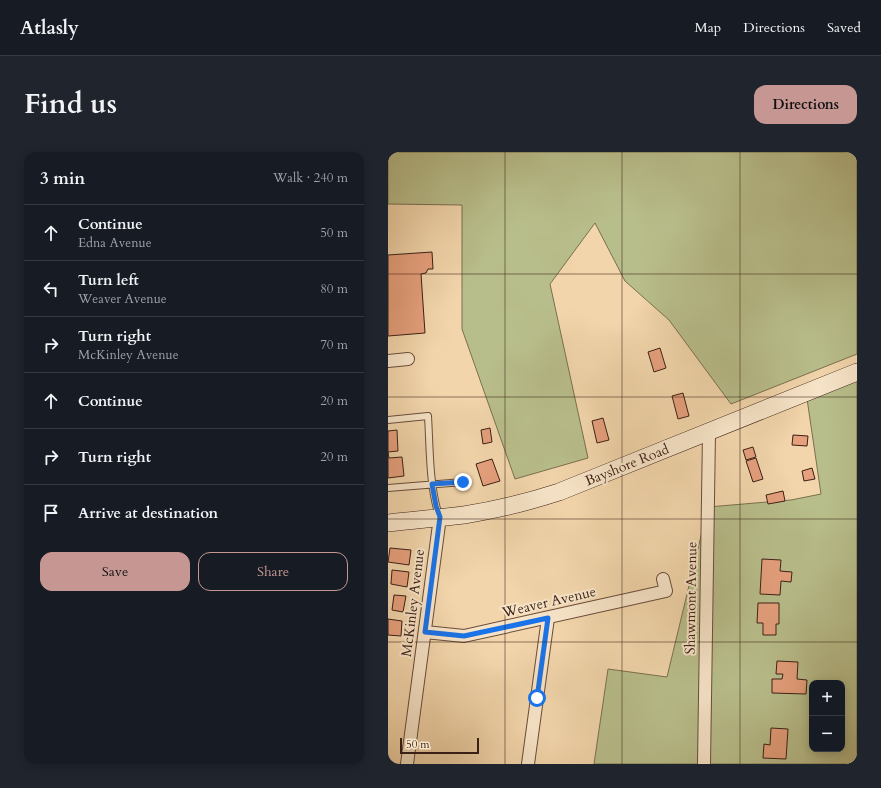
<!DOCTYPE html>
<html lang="en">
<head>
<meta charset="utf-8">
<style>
	body { margin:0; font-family:Cardo,serif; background:#20242c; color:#f1f3f6 }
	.controls { position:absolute; right:12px; bottom:12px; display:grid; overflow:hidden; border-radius:8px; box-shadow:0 2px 10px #0003 }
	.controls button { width:36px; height:36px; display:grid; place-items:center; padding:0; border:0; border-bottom:1px solid #363941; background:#171b24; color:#f1f3f6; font:20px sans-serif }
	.scale { position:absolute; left:12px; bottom:10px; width:79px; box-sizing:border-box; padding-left:4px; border:2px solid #3b2016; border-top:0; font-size:11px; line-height:14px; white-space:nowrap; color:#3b2016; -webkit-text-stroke:3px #f7e4c8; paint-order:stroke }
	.stop { position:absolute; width:12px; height:12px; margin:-9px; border:3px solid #1a73e8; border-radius:50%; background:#fff }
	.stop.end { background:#1a73e8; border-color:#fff; box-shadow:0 1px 4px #0008 }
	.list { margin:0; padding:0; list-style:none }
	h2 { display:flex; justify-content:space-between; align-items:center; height:52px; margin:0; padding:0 16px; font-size:17px }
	h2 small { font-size:13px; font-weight:400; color:#9ea1a6 }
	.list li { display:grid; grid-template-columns:26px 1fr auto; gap:12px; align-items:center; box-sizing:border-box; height:56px; padding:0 16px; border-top:1px solid #363941 }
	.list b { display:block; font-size:15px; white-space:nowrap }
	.list p { margin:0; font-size:13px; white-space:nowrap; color:#9ea1a6 }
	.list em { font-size:13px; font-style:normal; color:#9ea1a6 }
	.actions { display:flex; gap:8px; padding:12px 16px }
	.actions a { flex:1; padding:9px 0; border:1px solid #c59692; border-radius:12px; text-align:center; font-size:14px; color:#c59692 }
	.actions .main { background:#c59692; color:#111 }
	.icon { flex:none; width:22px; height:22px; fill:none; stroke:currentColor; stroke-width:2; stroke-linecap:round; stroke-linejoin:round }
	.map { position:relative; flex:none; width:469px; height:612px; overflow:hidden; border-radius:12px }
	header { display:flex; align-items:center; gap:24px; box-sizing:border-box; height:56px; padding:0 20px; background:#171b24; border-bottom:1px solid #363941 }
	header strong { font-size:19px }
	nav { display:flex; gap:22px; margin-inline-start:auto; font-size:14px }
	.intro { display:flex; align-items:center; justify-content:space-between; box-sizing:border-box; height:96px; padding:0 24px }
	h1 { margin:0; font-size:28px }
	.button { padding:10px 18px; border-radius:12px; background:#c59692; color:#111; font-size:14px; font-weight:700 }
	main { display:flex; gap:24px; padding:0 24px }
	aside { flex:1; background:#171b24; border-radius:12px; box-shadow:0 2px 10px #0003 }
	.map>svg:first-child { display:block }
</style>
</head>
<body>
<header>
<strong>Atlasly</strong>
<nav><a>Map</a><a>Directions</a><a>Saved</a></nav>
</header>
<div class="intro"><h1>Find us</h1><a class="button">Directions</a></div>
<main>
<aside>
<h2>3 min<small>Walk · 240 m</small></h2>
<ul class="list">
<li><svg class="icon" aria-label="ahead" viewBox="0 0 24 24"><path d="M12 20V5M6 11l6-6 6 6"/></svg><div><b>Continue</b><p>Edna Avenue</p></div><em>50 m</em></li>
<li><svg class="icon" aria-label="left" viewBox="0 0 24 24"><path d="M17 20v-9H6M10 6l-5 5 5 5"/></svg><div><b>Turn left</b><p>Weaver Avenue</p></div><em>80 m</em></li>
<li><svg class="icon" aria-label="right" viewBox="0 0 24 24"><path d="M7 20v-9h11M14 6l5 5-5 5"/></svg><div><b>Turn right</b><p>McKinley Avenue</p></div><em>70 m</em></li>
<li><svg class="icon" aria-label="ahead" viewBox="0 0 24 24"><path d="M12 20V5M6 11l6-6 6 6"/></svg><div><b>Continue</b></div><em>20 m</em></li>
<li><svg class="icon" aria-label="right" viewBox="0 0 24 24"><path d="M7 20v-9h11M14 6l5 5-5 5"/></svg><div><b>Turn right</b></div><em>20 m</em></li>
<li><svg class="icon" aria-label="arrive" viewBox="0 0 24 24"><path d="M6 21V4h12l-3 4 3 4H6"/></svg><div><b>Arrive at destination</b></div></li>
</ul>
<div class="actions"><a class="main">Save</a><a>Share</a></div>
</aside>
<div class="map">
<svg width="469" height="612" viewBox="0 0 469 612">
	<rect width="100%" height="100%" fill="#f2d5ab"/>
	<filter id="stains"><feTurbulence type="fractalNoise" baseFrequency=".005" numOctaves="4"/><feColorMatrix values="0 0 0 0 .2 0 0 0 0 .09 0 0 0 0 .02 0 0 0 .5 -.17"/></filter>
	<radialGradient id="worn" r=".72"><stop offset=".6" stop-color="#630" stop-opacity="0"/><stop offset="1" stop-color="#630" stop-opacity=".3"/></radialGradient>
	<path fill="#b8be8b" stroke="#7a6f50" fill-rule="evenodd" d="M0,0H469V202L343,252L281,168L237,129L207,71L162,132L200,306L127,327L74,177V53L0,52Z
		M469,220V612H206L220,517L279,525L320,355L403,348L433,342L418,240ZM424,531H454V597H424Z"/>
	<path fill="#e6a07d" stroke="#3b2016" d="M44,100L45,117H40L38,121L33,122L37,181L0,184V103Z
		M272,196L278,216L266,220L260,200Z
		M295,241L301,264L290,267L284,244Z
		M215,266L221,288L209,291L204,269Z
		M102,276L104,290L95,292L93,278Z
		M9,278L10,299L0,300L1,306L14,305L16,324L0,326V279Z
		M405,283L420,284L419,294L404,293Z
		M365,295L368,305L358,308L355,298Z
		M368,306L375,327L365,330L358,309Z
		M104,307L112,329L95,334L88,312Z
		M424,316L427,327L416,329L414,319Z
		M395,339L397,349L380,352L378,343Z
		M2,396L23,398L21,413L0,410Z
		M374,407L393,408L392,419L404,420L403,430L393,429L392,443L372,442Z
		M4,418L21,420L19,435L3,432Z
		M6,443L18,444L15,460L4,458Z
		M370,451H391V472H388V483H375V471H369Z
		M0,467L14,469L13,484L0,483Z
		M389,509L410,510L409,527L419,528L418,542L384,541V527H394L395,522H388Z
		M383,576L400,577L398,607L375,606L376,592L382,593Z"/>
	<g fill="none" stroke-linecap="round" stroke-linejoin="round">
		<defs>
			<path id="service" d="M0,268L40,264C42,297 41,332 51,364
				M0,336L75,330"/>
			<path id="minor" d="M0,209L20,207
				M37,480L76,484L278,439L275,427
				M19,612L52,365
				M140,612L160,466
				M316,612L321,280"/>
			<path id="secondary" d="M0,371C25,368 51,366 76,363C108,358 140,350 171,340L469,220"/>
		</defs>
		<use href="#service" stroke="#694d3b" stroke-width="8"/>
		<use href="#minor" stroke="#694d3b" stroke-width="14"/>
		<use href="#secondary" stroke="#3b2016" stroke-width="18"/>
		<use href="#service" stroke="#f7e4c8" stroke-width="6"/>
		<use href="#minor" stroke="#f7e4c8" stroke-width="12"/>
		<use href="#secondary" stroke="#f7e4c8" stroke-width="17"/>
	</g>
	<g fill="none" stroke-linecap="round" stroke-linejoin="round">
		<path stroke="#1a73e8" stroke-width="5" d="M75,330L44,332L48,354L52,365L37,480L76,484L160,466L149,546"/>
	</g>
	<path fill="none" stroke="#3b2016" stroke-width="1" stroke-opacity="0.55" d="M117,0V612M234,0V612M352,0V612M0,122H469M0,245H469M0,367H469M0,490H469"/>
	<g text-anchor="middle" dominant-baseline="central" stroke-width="4" stroke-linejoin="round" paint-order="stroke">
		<g font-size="14" fill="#3b2016" stroke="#f7e4c8">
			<text transform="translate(239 313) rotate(-22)">Bayshore Road</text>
			<text transform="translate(303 446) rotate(-89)">Shawmont Avenue</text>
			<text transform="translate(161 450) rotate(-13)">Weaver Avenue</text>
			<text transform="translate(25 451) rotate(-83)">McKinley Avenue</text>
		</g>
	</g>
	<rect width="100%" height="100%" filter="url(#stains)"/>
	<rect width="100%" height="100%" fill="url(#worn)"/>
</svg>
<div class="controls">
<button>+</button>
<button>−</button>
</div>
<div class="scale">50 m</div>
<div class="stop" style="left:149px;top:546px"></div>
<div class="stop end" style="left:75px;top:330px"></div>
</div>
</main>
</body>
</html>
